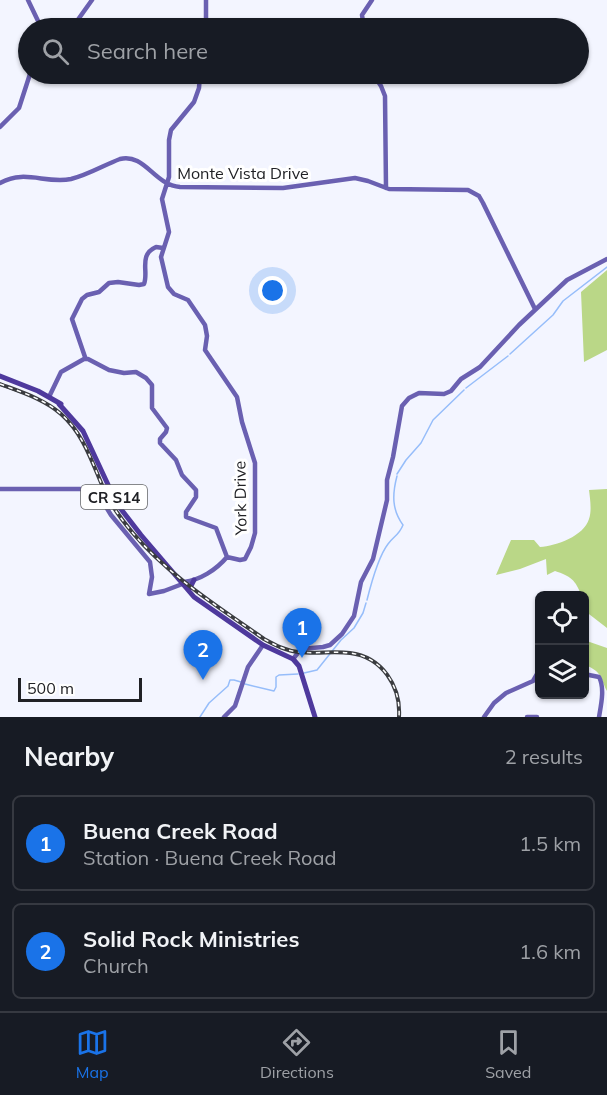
<!DOCTYPE html>
<html lang="en">
<head>
<meta charset="utf-8">
<style>
	body { margin:0; font-family:Mulish,sans-serif; background:#20242c; color:#f1f3f6 }
	.controls { position:absolute; right:18px; bottom:18px; display:grid; overflow:hidden; border-radius:9px; box-shadow:0 2px 4px #0004 }
	.controls button { width:54px; height:54px; display:grid; place-items:center; padding:0; border:0; border-bottom:2px solid #363941; background:#171b24; color:#f1f3f6; font:30px sans-serif }
	.scale { position:absolute; left:18px; bottom:15px; width:124px; box-sizing:border-box; padding-left:6px; border:3px solid #202125; border-top:0; font-size:16px; line-height:21px; white-space:nowrap; color:#202125; -webkit-text-stroke:4px #fff; paint-order:stroke }
	.you { position:absolute; left:273px; top:291px; width:21px; height:21px; margin:-15px; border:4px solid #fff; border-radius:50%; background:#1a73e8; box-shadow:0 0 0 9px #1a73e833 }
	.badge { display:grid; place-items:center; width:39px; height:39px; border-radius:50%; background:#1a73e8; color:#fff; font-size:20px; font-weight:700 }
	.pin { position:absolute; translate:-50% -50px; filter:drop-shadow(0 2px 3px #0008) }
	.pin::after { content:''; position:absolute; top:32px; width:21px; height:18px; background:inherit; clip-path:polygon(0 0,100% 0,50% 100%) }
	.list { margin:0; padding:0; list-style:none }
	h2 { display:flex; justify-content:space-between; align-items:center; height:78px; margin:0; padding:0 24px; font-size:26px }
	h2 small { font-size:20px; font-weight:400; color:#9ea1a6 }
	.list li { display:grid; grid-template-columns:39px 1fr auto; gap:18px; align-items:center; box-sizing:border-box; height:96px; margin:0 12px 12px; padding:0 12px; border:2px solid #363941; border-radius:9px }
	.list b { display:block; font-size:22px; white-space:nowrap }
	.list p { margin:0; font-size:20px; white-space:nowrap; color:#9ea1a6 }
	.list em { font-size:20px; font-style:normal; color:#9ea1a6 }
	.icon { flex:none; width:33px; height:33px; fill:none; stroke:currentColor; stroke-width:2; stroke-linecap:round; stroke-linejoin:round }
	.map { position:relative; flex:none; width:607px; height:717px; overflow:hidden }
	.search { position:absolute; background:#171b24; box-shadow:0 2px 4px #0004; left:18px; right:18px; top:18px; height:66px; display:flex; align-items:center; gap:15px; box-sizing:border-box; padding:0 21px; border-radius:33px; color:#9ea1a6; font-size:22px }
	.sheet { height:294px; background:#171b24 }
	nav { display:flex; justify-content:space-around; align-items:center; box-sizing:border-box; height:84px; border-top:2px solid #363941; background:#171b24; font-size:16px; color:#9ea1a6 }
	nav a { display:grid; justify-items:center; gap:3px }
	nav .on { color:#1a73e8 }
	.map>svg:first-child { display:block }
</style>
</head>
<body>
<div class="map">
<svg width="607" height="717" viewBox="0 0 607 717">
	<rect width="100%" height="100%" fill="#f3f5ff"/>
	<path fill="#bad787" d="M607,270V350L584,362L581,292Z
		M607,489V628L585,611L584,596L581,595C576,580 570,576 555,571L547,575L546,559L520,569L496,575L511,540H534L540,547C556,546 584,536 589,519C592,511 590,498 589,490Z
		M584,640L607,648V691C600,678 603,672 585,665Z"/>
	<g fill="none" stroke-linecap="round" stroke-linejoin="round">
		<path stroke="#96bdfa" stroke-width="1.5" d="M510,354L553,315L563,301L607,267
			M466,388L508,356
			M397,474L406,460L421,443L433,420L464,390
			M367,600C371,584 378,557 388,544C394,536 399,535 403,525C392,510 392,495 397,476
			M304,673L317,670L341,640L354,628L363,613L366,603
			M245,684L274,691L276,687V677L279,675L298,674
			M200,717L209,703L228,686L230,680H234L241,682"/>
		<path stroke="#6a60b1" stroke-width="4.5" d="M28,0L39,23V28
			M206,0V28
			M39,26L52,28
			M72,28L92,0
			M364,28L362,15L372,0
			M200,74L199,88L194,102L171,130L169,140V177L162,199L169,232L161,257L168,287L174,294L188,300L205,325L207,336L205,350L237,397L242,422L255,463V533L251,547L245,559L240,560L227,557
			M373,74L381,86L385,96L386,188
			M0,127L19,108L30,74
			M0,183C25,169 45,184 71,179C88,175 104,165 120,159C145,153 154,185 180,187L283,188L355,178L368,181L389,189L468,190L479,196L483,203L535,309
			M84,359L85,357L72,319L82,299L87,295L99,292L109,283L118,282L139,285L144,284C149,272 138,255 156,247L163,248
			M49,397L61,372L84,359H88L109,370L124,373L136,372L146,378L152,385V408L167,428L166,432L160,439V443L176,460L182,475L196,490V497L186,512V517L216,528L227,557
			M0,489H95L111,515L150,562L152,577L149,594L164,591L185,583
			M184,582C200,580 216,570 227,557
			M293,659L301,649L323,647L330,645L342,634L354,616L361,582L373,559L387,500V480L393,457L402,406L409,398L419,393L444,394L451,391L461,379L480,367L519,325L567,280L607,259
			M584,674L599,677C605,688 601,705 599,717
			M224,717L235,706L248,667L263,645
			M484,717L494,703L506,693L533,681L540,669
			M527,717H537"/>
		<path stroke="#4e399d" stroke-width="5" d="M0,376L38,391L61,404
			M59,404L83,431L117,504L141,535L194,597L263,645L293,659L299,666L315,717
			M190,588L194,580"/>
		<path stroke="#3a3c40" stroke-width="1.5" d="M0,385L22,393"/>
		<defs>
			<path id="rail" d="M0,384C21,392 44,399 61,414C85,435 93,466 106,494C113,508 122,520 132,532C169,576 217,606 264,639C275,645 286,651 299,652C316,654 333,651 350,653C382,657 401,686 399,717"/>
		</defs>
		<use href="#rail" stroke="#3a3c40" stroke-width="4"/>
		<use href="#rail" stroke="#fff" stroke-width="1.5" stroke-dasharray="4.5" stroke-linecap="butt"/>
	</g>
	<g text-anchor="middle" dominant-baseline="central" stroke-width="6" stroke-linejoin="round" paint-order="stroke">
		<rect fill="#fff" stroke="#636466" stroke-width="1.5" x="81" y="485" width="66" height="24" rx="4.5"/>
		<g font-size="15" font-weight="bold" fill="#202125">
			<text x="114" y="497">CR S14</text>
		</g>
		<g font-size="16" fill="#202125" stroke="#fff">
			<text x="243" y="173">Monte Vista Drive</text>
			<text transform="translate(240 498) rotate(-91)">York Drive</text>
		</g>
	</g>
</svg>
<div class="controls">
<button><svg class="icon" aria-label="locate" viewBox="0 0 24 24"><circle cx="12" cy="12" r="6"/><path d="M12 2v4M12 18v4M2 12h4M18 12h4"/></svg></button>
<button><svg class="icon" aria-label="layers" viewBox="0 0 24 24"><path d="M12 4l9 5-9 5-9-5zM3 14l9 5 9-5"/></svg></button>
</div>
<div class="scale">500 m</div>
<div class="you"></div>
<div class="pin badge" style="left:302px;top:658px">1</div>
<div class="pin badge" style="left:203px;top:680px">2</div>
<div class="search"><svg class="icon" aria-label="search" viewBox="0 0 24 24"><circle cx="10" cy="10" r="6"/><path d="M15 15l6 6"/></svg>Search here</div>
</div>
<section class="sheet">
<h2>Nearby<small>2 results</small></h2>
<ul class="list">
<li><span class="badge">1</span><div><b>Buena Creek Road</b><p>Station · Buena Creek Road</p></div><em>1.5 km</em></li>
<li><span class="badge">2</span><div><b>Solid Rock Ministries</b><p>Church</p></div><em>1.6 km</em></li>
</ul>
</section>
<nav>
<a class="on"><svg class="icon" aria-label="map" viewBox="0 0 24 24"><path d="M3 6l6-2 6 2 6-2v14l-6 2-6-2-6 2zM9 4v14M15 6v14"/></svg>Map</a>
<a><svg class="icon" aria-label="directions" viewBox="0 0 24 24"><path d="M12 3l9 9-9 9-9-9zM9 14v-3h6M13 9l2 2-2 2"/></svg>Directions</a>
<a><svg class="icon" aria-label="saved" viewBox="0 0 24 24"><path d="M7 4h10v16l-5-4-5 4z"/></svg>Saved</a>
</nav>
</body>
</html>
